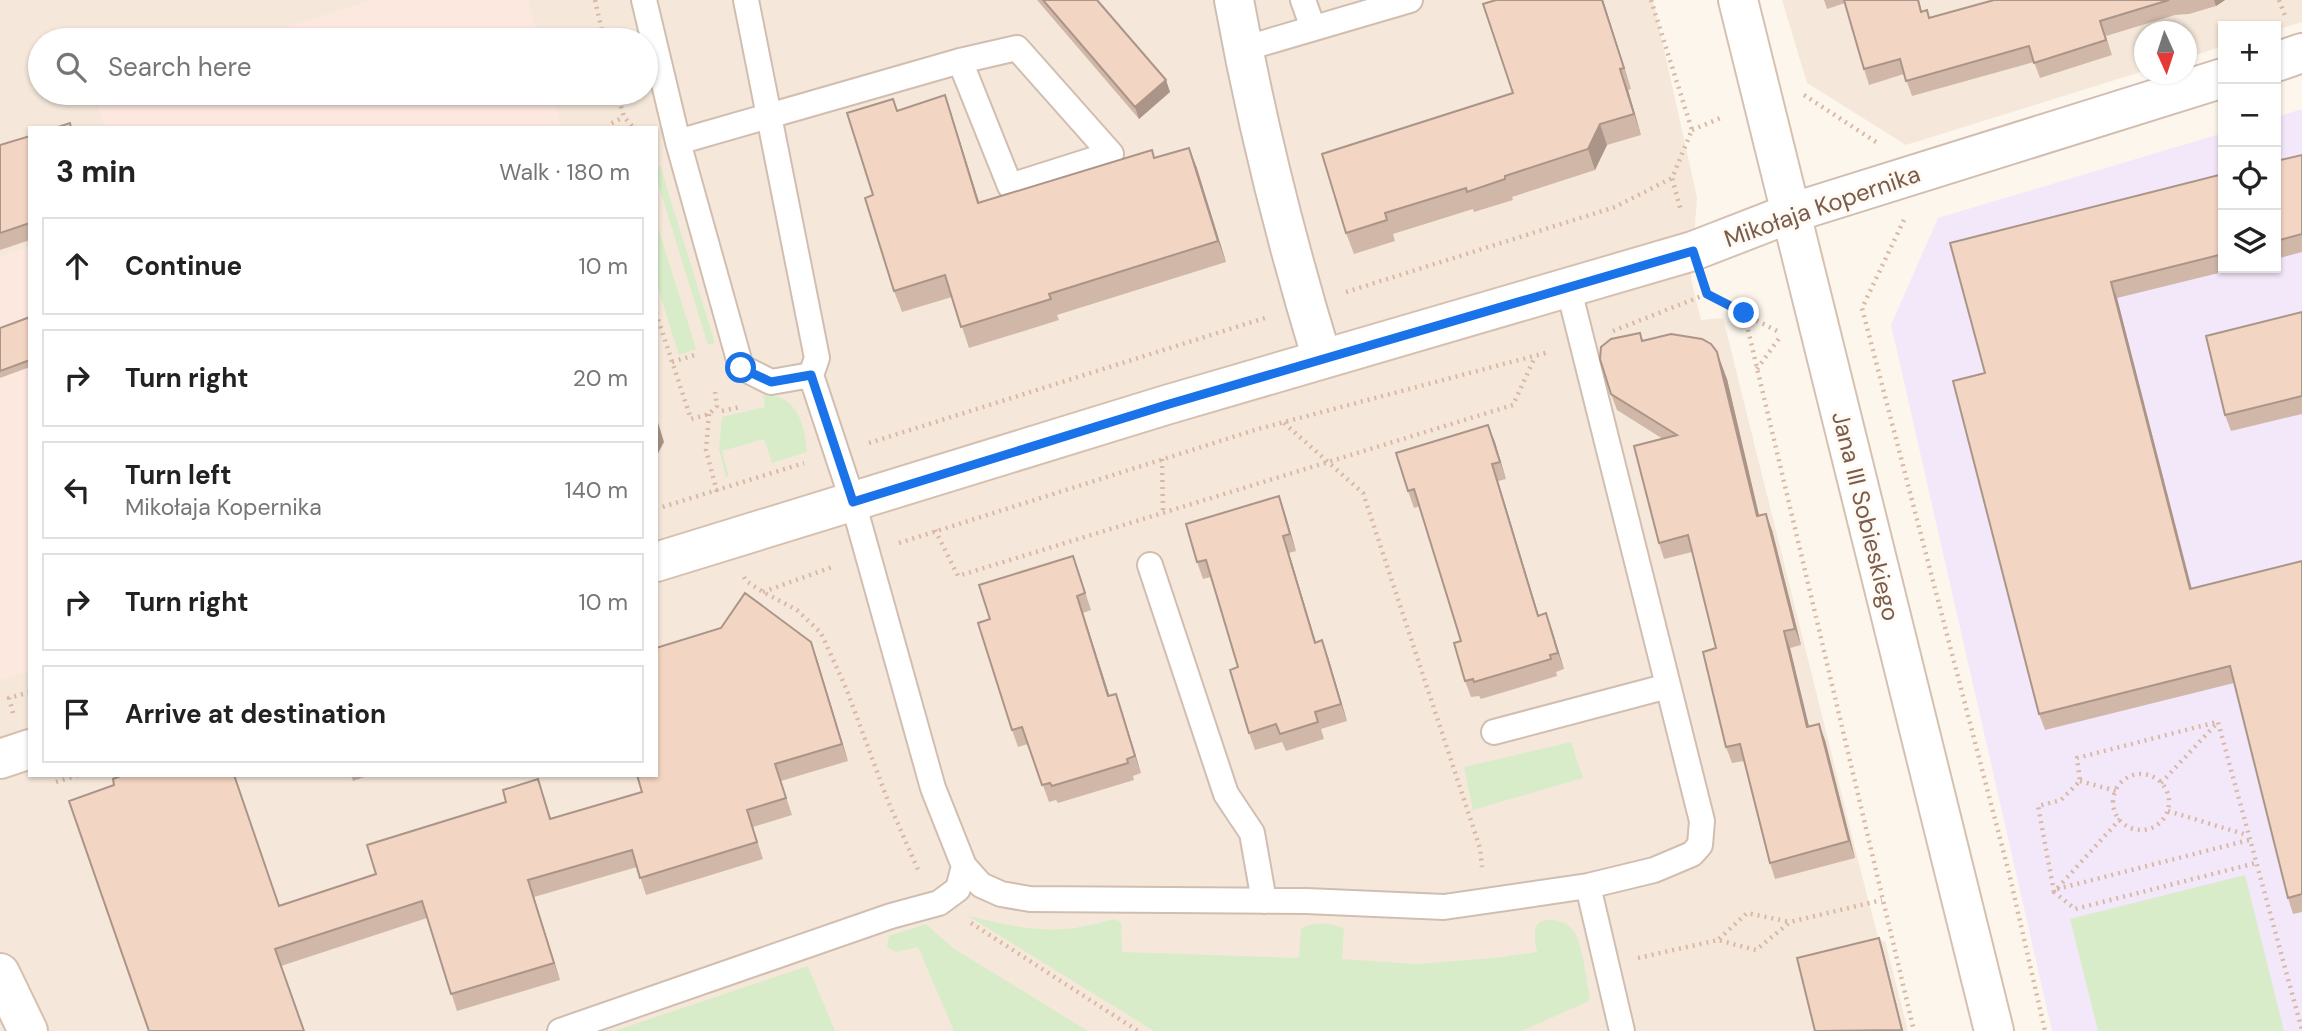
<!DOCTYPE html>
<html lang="en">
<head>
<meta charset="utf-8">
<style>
	body { margin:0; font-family:"DM Sans",sans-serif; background:#f6f6f6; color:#222 }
	.controls { position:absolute; right:21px; top:21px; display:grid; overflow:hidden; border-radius:0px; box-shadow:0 2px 5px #0004 }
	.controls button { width:63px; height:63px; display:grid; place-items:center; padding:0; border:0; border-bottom:2px solid #e0e0e0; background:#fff; color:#222; font:35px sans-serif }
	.compass { position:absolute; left:2134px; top:21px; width:63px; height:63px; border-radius:50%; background:#fff; box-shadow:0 2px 5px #0004; rotate:177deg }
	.stop { position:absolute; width:21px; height:21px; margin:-16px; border:5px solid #1a73e8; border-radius:50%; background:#fff }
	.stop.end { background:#1a73e8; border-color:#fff; box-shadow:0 2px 7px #0008 }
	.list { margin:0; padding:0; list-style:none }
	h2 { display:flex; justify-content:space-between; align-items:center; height:91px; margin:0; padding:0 28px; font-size:30px }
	h2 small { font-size:23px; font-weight:400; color:#767676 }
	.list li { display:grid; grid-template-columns:46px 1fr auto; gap:21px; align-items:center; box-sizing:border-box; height:98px; margin:0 14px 14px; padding:0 14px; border:2px solid #e0e0e0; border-radius:0px }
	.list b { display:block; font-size:26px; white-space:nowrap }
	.list p { margin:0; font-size:23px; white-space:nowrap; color:#767676 }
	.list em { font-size:23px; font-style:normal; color:#767676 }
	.icon { flex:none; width:38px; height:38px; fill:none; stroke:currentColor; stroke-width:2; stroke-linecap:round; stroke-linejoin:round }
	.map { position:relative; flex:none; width:2302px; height:1031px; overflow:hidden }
	.search { position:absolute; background:#fff; box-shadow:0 2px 5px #0004; left:28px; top:28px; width:630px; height:77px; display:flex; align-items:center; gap:18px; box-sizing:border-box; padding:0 24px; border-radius:38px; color:#767676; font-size:26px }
	.panel { position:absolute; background:#fff; box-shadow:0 2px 5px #0004; left:28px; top:126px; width:630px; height:651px; border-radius:0px }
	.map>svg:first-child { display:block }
</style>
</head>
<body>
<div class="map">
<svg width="2302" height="1031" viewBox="0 0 2302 1031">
	<rect width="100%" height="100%" fill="#fdf6ec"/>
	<path fill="#f5e8da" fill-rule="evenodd" d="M0,0H1653L1697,197L1691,279L1701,320L1723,318L1858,860L1879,941H1885L1908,1031H0ZM40,40H646V93H40ZM30,128H656V775H30Z
		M1782,0H2302V22L2276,30V26H2223V46L2187,58L2186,32H2144V71L1906,145L1807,83Z"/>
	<path fill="#fde8e0" d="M372,0H528L539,40H247Z
		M94,93H552L562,128H105Z
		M30,246V671L0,680V256Z"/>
	<path fill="#f3e8fa" d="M2302,109V1031H2052L1891,325L1938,218L2223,133V268H2276V117Z"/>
	<path fill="#d8ecc9" d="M661,166L667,188L715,343L708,345L656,177V168Z
		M656,221L696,349L679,355L656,282Z
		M763,395C797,393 805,425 807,452L772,463L764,439L722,451L729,477H726L719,449L722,417L765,407Z
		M1571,742L1583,778L1473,810L1464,767Z
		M2245,875L2284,1031H2098L2070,919Z
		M968,916C1027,929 1054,937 1114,919L1121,922L1122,952L1299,958L1301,928C1315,922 1330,922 1344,929L1342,959L1417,964L1494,958L1537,952C1536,946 1534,936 1535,930C1538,914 1563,919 1572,929C1583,941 1586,980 1590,997L1589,1001L1522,1031H1154Z
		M926,924L953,948L1088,1031H954L918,947L896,952L887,947L889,936Z
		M808,966L835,1031H614Z"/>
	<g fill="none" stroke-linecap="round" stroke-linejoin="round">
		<defs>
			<path id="lane" d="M644,0L678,142L741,367L771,382L811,375L817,358L746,0
				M1303,0L1313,28
				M1243,49L1410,0
				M678,142L960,61L1010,186L1111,154L1017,48L960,61
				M811,375L853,502L933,788L964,866L981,885L1001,894L1030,899L1306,901L1444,907L1588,886L1654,870L1692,854L1700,845L1702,821L1568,286
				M1150,565L1226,794L1252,833L1264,901
				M1494,732L1668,686
				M1588,886L1622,1031
				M560,1031L891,916L939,903L958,889L964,866"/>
			<path id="street" d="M1234,0C1256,121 1286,241 1322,359
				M2276,62L2302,53
				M1791,213L2223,78"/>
			<path id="secondary" d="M1738,0L1994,1031
				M656,562L1166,405L1693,251L1791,213
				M0,759L30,749
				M0,973L28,1031"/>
		</defs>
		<use href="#lane" stroke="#d1beb0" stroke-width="28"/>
		<use href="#street" stroke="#d1beb0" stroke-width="42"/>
		<use href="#secondary" stroke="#d6c0b0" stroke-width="42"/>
		<path stroke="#d9b8a5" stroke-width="4.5" stroke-dasharray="2 5" stroke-linecap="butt" d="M595,0L604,40
			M1651,0L1692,130L1672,178L1681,211
			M2279,0L2285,16
			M617,93L624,117L634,128
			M1804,95L1876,142
			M608,128V125L624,117
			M1692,130L1723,117
			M1904,220L1862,308L2009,873L2045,1031
			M1706,290L1707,294L1744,313L1914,1031
			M1346,292L1615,207L1672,178
			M656,313L691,419L709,414L717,406L715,392
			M1744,314L1777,331
			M1613,331L1707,294
			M672,362L698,354
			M1757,369L1780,337
			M722,411L740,407
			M709,414L706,450L717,492
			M1284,423L1363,493L1480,848L1482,867
			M869,443L1268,317
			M1162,459L1163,513
			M656,509L804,463
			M935,530L958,576L1513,405L1535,357
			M899,543L1258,429L1549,352
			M744,577L746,581L763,592L797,610L821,633L846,688L888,801L919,872
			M763,592L835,566
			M13,713L9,698L30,692
			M2113 802a28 28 0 1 1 56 0a28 28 0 1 1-56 0Z
			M2080,781L2116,791
			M56,782L78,775
			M2161,783L2218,722L2302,1030
			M2168,811L2247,835
			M2120,819L2054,892L2075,909L2256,863
			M2057,889L2249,840
			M2054,892L2038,806L2061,800L2080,781L2077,758L2217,722
			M971,923L1138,1031
			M1719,939L1747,913L1790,922
			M1638,958L1718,940L1756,950L1790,922L1882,900"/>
		<use href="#lane" stroke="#fff" stroke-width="24"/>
		<use href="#street" stroke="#fff" stroke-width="38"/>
		<use href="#secondary" stroke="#fff" stroke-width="38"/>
	</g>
	<path fill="#d1b7a8" d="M1037,0H1097L1166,80L1170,92L1139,119Z
		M1603,0L1631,89L1628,90L1641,135L1607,145L1595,170L1512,197L1513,200L1474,212L1473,209L1393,234L1395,241L1354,254L1346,233L1513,93Z
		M1824,0H1919L1922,12L1930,18L1994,0H2225L2216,6L2189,14L2175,15L2106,36L2112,55L2040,78L2034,62L1912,96L1904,74L1869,85L1864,69L1845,3L1827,9Z
		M945,95L952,116L979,203L1155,158L1189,148L1226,262L1057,315L1059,320L969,348L952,297L902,312L894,291L873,195L897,111Z
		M30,136V240L0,250V145Z
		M2302,155V252L2276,259V161Z
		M2223,174V268H2239L2117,298L2192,589L2302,561V912L2293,914L2288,898L2234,683L2045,730L2039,714L1985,373Z
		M2302,312V414L2231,431L2225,415Z
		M30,317V367L0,378V328Z
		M1643,341L1727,379L1759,516L1772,530L1801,645L1790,648L1809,727L1825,740L1855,858L1775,879L1770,863L1744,761L1732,763L1726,747L1716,648L1692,552L1664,559L1659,543L1663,439L1617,410L1611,394Z
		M1488,425L1506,479L1498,481L1530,587L1539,616L1552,630L1564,669L1556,672L1557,676L1481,699L1479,696L1471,697L1465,681L1461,641L1420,506L1414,508L1408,491Z
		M1279,496L1296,551L1289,553L1316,642L1328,657L1347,721L1321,729L1324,739L1286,751L1282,742L1255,750L1249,733L1238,667L1211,577L1203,579L1197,562Z
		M1079,573L1091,610L1083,613L1109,695L1122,711L1141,773L1133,776L1134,780L1058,803L1056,800L1049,802L1028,744L1018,747L1012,730L990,619Z
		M811,642L848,761L781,781L792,815L753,827L763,859L646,895L637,867L534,897L560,980L457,1011L427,918L281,966L149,1031L279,905L376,874L544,796L551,818L642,792Z
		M351,775H370L353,781Z"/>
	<path fill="#aa9588" d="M1602,0H1603L1631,89L1624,68Z
		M2214,0H2225L2216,6Z
		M1620,69L1628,90L1641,135L1634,114Z
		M1166,80L1170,92L1139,119L1135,107Z
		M945,95L952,116L986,224L978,203Z
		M1600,124L1607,145L1595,170L1588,149Z
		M1189,148L1197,168L1226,262L1218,241Z
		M2111,282L2117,298L2196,606L2190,589Z
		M1717,352L1727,379L1763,532L1757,516Z
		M656,416L664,442L656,457Z
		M1488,425L1495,442L1506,479L1500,462Z
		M1492,464L1498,481L1544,633L1538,616Z
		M1279,496L1285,513L1296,551L1290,534Z
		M1766,514L1772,530L1801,645L1795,629Z
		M1283,536L1289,553L1321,660L1315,643Z
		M1077,596L1083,613L1115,713L1108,696Z
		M1546,613L1552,630L1564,669L1558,653Z
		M1784,631L1790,648L1813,743L1807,727Z
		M1322,640L1328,657L1347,721L1341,704Z
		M811,642L817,659L848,761L842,744Z
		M1116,694L1122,711L1141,773L1135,756Z
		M1819,724L1825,740L1855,858L1849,841Z
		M528,880L534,897L560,980L554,963Z
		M1879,938L1883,950L1903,1031L1902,1030Z"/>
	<path fill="#f3d5c3" stroke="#aa9588" stroke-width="2" d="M1043,0H1097L1166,80L1135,107Z
		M1496,0H1602L1624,68L1620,69L1634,114L1600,124L1588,149L1505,176V179L1467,192L1466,188L1385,213L1387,220L1346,233L1322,154L1513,93L1483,4Z
		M1844,0H1918L1921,12L1927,10L1929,18L1994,0H2169L2100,21L2106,40L2034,63L2029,46L1906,81L1900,59L1864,69Z
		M945,95L978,203L1152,150L1154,158L1189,148L1218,241L1049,294L1051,299L961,327L945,275L894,291L865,198L873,195L847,113L893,99L897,111Z
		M70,123L71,128H55Z
		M30,136V223L0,233V145Z
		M2302,155V234L2276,241V161Z
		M2223,174V254L2111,282L2190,589L2302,561V894L2288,898L2230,666L2039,714L1953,381L1985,373L1950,243Z
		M2302,312V396L2225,415L2206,336Z
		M30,317V360L0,371V328Z
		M1640,333L1642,341L1671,334L1702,339L1711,344L1717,352L1757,516L1766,514L1795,629L1784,631L1807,727L1819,724L1849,841L1770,863L1740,744L1726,747L1703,652L1716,648L1688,535L1659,543L1634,446L1677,435L1611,394L1600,359L1601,347L1611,339Z
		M1488,425L1500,462L1492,464L1524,570L1538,616L1546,613L1558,653L1550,655L1551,659L1474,682L1473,679L1465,681L1454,643L1461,641L1414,489L1408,491L1396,453Z
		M1279,496L1290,534L1283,536L1315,643L1322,640L1341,704L1315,712L1318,722L1280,734L1276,724L1249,733L1230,670L1238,667L1206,560L1197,562L1186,524Z
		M1073,556L1085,593L1077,596L1108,696L1116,694L1135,756L1127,759L1128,763L1052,786L1050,783L1042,785L1022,727L1012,730L978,623L990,619L979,585Z
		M745,593L811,642L842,744L775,764L786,798L747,810L757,842L640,878L632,850L528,880L554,963L451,994L422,901L275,949L304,1031H149L69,801L114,785L113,779L123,775H234L279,906L376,874L367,845L506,802L503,790L538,779L550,819L642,792L637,775H656V648L721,628Z
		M1879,938L1902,1030L1815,1031L1797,958Z"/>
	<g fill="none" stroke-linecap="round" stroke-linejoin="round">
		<path stroke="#1a73e8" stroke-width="9" d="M741,368L771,382L811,375L853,502L1166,405L1693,251L1707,294L1744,313"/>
	</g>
	<g text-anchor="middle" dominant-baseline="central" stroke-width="6" stroke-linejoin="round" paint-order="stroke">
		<g font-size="24" fill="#7a5c4d" stroke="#fffaf3">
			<text transform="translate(1822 206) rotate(-19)">Mikołaja Kopernika</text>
			<text transform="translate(1866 516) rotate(76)">Jana III Sobieskiego</text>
		</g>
	</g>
</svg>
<div class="controls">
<button>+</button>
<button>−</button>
<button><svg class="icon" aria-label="locate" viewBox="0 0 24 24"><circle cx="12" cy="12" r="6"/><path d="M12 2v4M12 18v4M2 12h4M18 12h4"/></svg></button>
<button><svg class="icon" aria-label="layers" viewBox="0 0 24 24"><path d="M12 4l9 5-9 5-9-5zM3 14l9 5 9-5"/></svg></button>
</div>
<svg class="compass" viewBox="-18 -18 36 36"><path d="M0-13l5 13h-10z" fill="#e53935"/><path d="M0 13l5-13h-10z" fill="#767676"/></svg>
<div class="stop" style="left:741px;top:368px"></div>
<div class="stop end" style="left:1744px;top:313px"></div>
<div class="search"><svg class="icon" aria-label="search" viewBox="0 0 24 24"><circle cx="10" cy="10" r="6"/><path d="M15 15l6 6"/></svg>Search here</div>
<section class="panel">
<h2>3 min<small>Walk · 180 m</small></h2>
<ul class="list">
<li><svg class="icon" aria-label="ahead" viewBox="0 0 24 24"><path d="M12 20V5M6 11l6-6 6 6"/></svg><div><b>Continue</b></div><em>10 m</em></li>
<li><svg class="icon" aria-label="right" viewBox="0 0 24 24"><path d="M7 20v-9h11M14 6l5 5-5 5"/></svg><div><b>Turn right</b></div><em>20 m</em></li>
<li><svg class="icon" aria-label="left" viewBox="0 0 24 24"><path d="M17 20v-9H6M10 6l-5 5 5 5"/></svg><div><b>Turn left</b><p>Mikołaja Kopernika</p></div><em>140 m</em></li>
<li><svg class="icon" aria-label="right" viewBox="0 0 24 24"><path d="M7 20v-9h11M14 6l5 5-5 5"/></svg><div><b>Turn right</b></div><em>10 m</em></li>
<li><svg class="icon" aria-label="arrive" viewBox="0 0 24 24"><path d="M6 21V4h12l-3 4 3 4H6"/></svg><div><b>Arrive at destination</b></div></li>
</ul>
</section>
</div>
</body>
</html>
